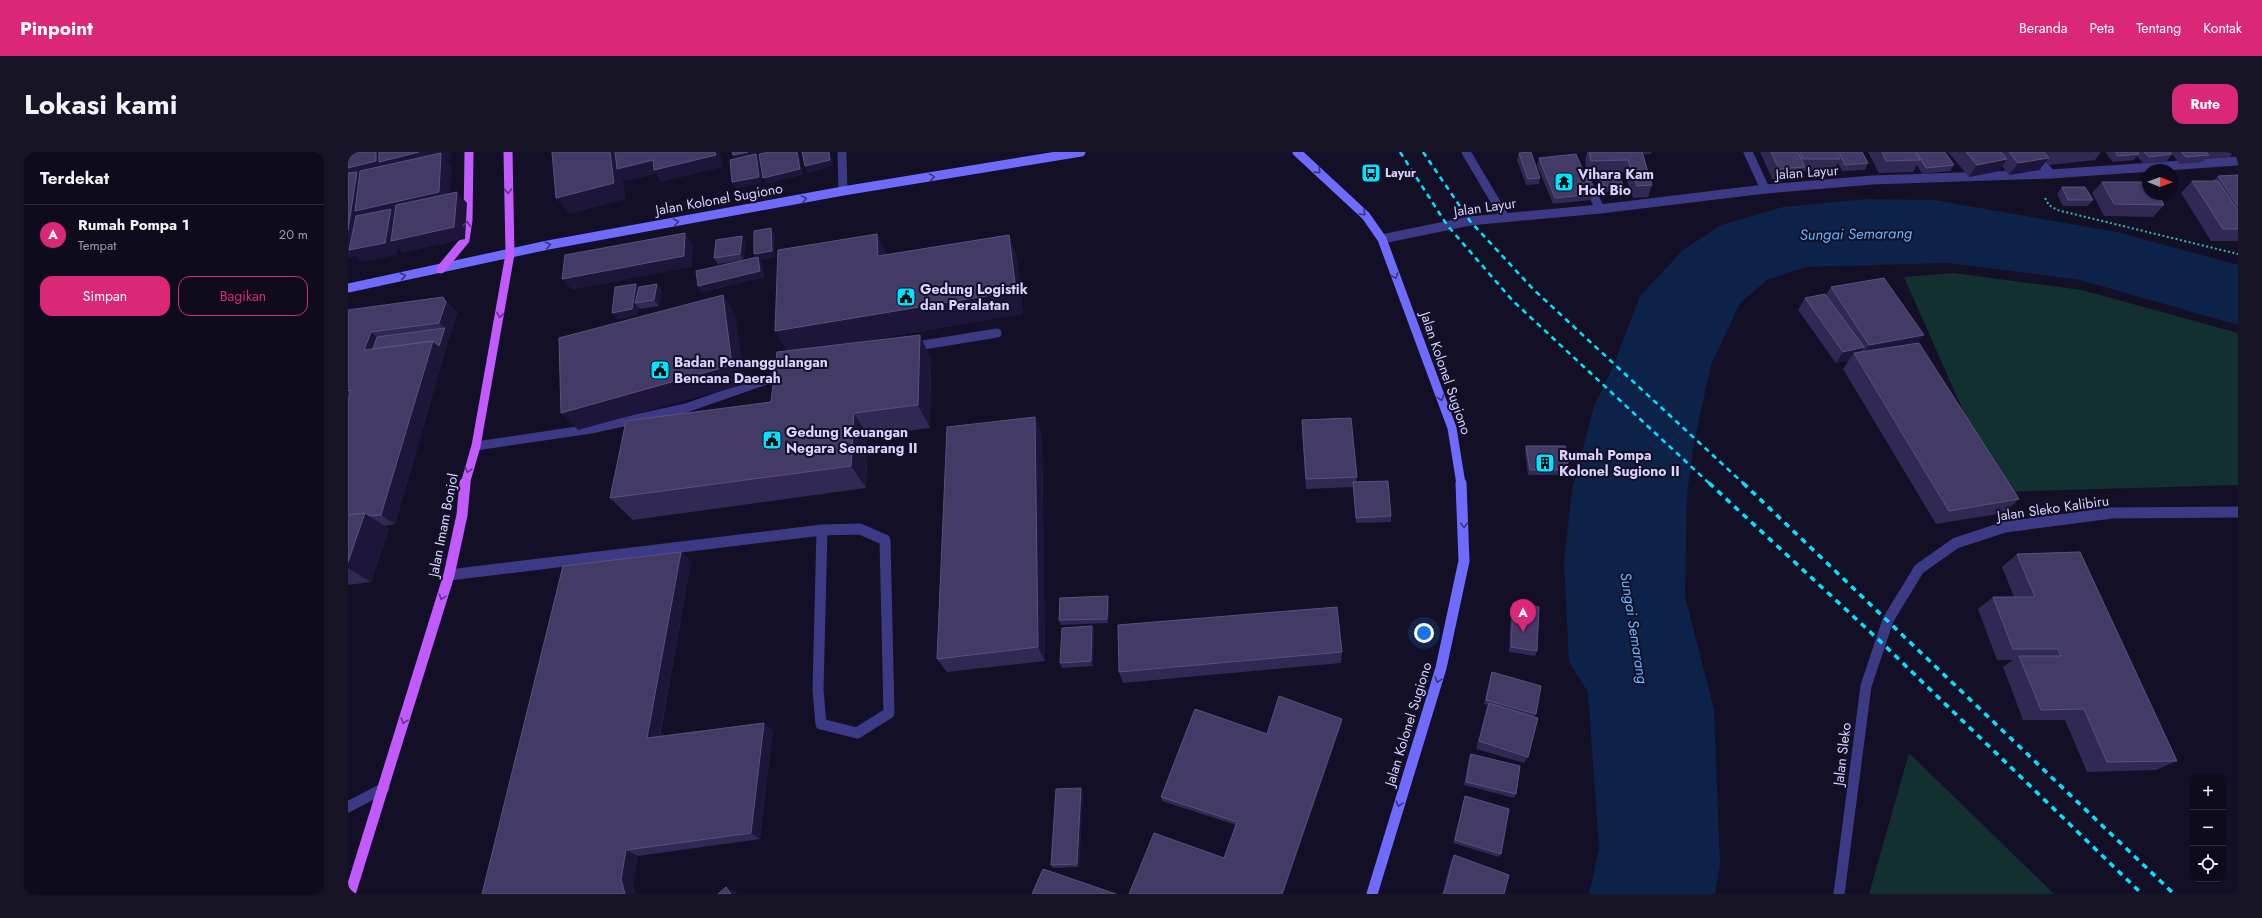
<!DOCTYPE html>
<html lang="id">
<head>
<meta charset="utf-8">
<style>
	body { margin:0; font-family:Jost,sans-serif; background:#171425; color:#f1f3f6 }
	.controls { position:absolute; right:12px; bottom:12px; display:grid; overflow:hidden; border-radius:8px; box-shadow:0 1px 3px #0004 }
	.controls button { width:36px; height:36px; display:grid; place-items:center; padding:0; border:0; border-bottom:1px solid #2e2b3b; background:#0e0b1c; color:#f1f3f6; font:20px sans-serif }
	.compass { position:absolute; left:1794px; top:12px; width:36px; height:36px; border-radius:50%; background:#0e0b1c; box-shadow:0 1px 3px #0004; rotate:91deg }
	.you { position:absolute; left:1076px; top:481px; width:14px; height:14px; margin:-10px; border:3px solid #fff; border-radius:50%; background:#1a73e8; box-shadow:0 0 0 6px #1a73e833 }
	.badge { display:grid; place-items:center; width:26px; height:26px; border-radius:50%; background:#db2777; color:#fff; font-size:13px; font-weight:700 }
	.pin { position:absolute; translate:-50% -33px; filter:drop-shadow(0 1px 2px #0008) }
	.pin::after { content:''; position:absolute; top:21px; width:14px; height:12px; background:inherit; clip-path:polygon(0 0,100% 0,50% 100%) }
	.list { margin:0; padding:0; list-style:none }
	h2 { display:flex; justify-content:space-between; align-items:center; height:52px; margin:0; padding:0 16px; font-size:17px }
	h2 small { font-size:13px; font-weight:400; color:#9b9ba3 }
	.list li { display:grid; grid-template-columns:26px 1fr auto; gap:12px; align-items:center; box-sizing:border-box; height:60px; padding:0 16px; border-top:1px solid #2e2b3b }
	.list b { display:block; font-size:15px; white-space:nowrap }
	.list p { margin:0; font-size:13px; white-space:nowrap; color:#9b9ba3 }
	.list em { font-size:13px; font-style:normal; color:#9b9ba3 }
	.actions { display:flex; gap:8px; padding:12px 16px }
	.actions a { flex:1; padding:9px 0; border:1px solid #db2777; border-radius:12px; text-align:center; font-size:14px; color:#db2777 }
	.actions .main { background:#db2777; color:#fff }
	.icon { flex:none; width:22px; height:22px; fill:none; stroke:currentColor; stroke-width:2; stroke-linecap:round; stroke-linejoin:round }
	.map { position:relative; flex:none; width:1890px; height:742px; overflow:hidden; border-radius:12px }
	header { display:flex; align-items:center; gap:24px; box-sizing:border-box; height:56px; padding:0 20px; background:#db2777; color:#fff }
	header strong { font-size:19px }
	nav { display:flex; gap:22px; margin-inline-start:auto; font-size:14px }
	.intro { display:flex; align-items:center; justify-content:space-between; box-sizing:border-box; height:96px; padding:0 24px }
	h1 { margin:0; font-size:28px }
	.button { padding:10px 18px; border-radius:12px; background:#db2777; color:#fff; font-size:14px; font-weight:700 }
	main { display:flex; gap:24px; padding:0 24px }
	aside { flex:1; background:#0e0b1c; border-radius:12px; box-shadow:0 1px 3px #0004 }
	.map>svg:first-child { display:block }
</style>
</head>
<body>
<header>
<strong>Pinpoint</strong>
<nav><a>Beranda</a><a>Peta</a><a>Tentang</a><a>Kontak</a></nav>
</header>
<div class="intro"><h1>Lokasi kami</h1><a class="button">Rute</a></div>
<main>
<aside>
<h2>Terdekat<small></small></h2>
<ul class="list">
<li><span class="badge">A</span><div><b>Rumah Pompa 1</b><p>Tempat</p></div><em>20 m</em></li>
</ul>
<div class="actions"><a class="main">Simpan</a><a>Bagikan</a></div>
</aside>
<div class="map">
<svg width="1890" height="742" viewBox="0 0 1890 742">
	<rect width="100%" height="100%" fill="#130f26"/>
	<path fill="#12302f" d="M1606,121L1734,138L1890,181V333L1651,340L1556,125Z
		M1561,601L1706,742H1521Z"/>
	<path fill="#0c2248" d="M1518,47L1586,48L1769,80L1890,113V173L1732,128L1600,111L1458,115L1419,128L1392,151L1363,213L1346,291L1339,343L1337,444L1366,558L1372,712L1367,742H1241L1251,697L1240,540L1221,510L1216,411L1224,338L1246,254L1264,217L1292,144L1335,98L1373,73L1435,55Z"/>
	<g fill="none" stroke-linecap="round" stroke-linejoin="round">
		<path stroke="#2fb8b0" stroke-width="2" stroke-dasharray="2 2.5" stroke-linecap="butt" d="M1697,46L1701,53L1709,58L1890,102"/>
		<path stroke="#3d3a85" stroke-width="9" d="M563,195L649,181
			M128,294L243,277L338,256L438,221"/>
		<path stroke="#3d3a85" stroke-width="11" d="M512,377L537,388L541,561L509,581L473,572L470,538L474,378Z
			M101,423L474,378
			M0,655L36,636"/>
		<path stroke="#3d3a85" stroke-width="9" d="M494,0L495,39
			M1400,0L1417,37
			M1683,0L1703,22
			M1239,30L1252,57"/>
		<path stroke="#3d3a85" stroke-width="11" d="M1491,742L1518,534L1540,468L1571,417L1608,391L1657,375L1764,361L1890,360"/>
		<path stroke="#3d3a85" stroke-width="9" d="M1118,0L1156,64
			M1034,87L1122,69L1252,57L1417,37L1524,28L1703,22L1890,9"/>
		<path stroke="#6f6bff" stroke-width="9" d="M949,0L1018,64L1034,87L1104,276L1113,332
			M0,136L200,93L495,39L733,0"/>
		<path stroke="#6f6bff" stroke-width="11" d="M1024,742L1093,516L1116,409L1113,331"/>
		<path stroke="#c25bff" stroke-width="9" d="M93,117L117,88L120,68L121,0
			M117,332L128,294L162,102L160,0"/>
		<path stroke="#c25bff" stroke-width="11" d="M2,742L101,423L114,363L117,331"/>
		<path stroke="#00e5ff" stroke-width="2.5" stroke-dasharray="5.5 4.5" stroke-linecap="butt" d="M1052,0L1099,73L1165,149L1362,332
			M1075,0L1122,69L1185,137L1396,332"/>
		<path stroke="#00e5ff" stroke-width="3.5" stroke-dasharray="6 5.5" stroke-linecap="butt" d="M1361,331L1532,489L1794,742
			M1395,331L1826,742"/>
	</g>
	<path fill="#312854" d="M1239,0H1304L1303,2H1295L1304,33L1300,45L1285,46L1276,20L1239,21L1237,9Z
		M1412,0H1514L1520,11L1517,18L1494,19L1490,11L1485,19H1455L1451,27L1425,29Z
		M1520,0H1597L1606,13L1602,19L1574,22L1569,13L1565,20L1531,21Z
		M1600,0H1753L1747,8L1701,13L1698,9L1691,18L1661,23L1654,14L1651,19L1621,25Z
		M1757,0H1886L1882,5L1857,7L1855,10L1832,12L1824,2L1819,9L1795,11L1789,4L1786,8L1765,10Z
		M1171,1L1192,26L1191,32L1178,33L1169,8Z
		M1191,6L1245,42L1243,48L1205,52L1189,13Z
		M1253,23L1275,34L1273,40H1254L1251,29Z
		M1890,23V89H1863L1833,41L1844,29H1865L1870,24Z
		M1754,30L1816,53L1805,65L1756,64L1744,41Z
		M1714,35L1745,48L1740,54H1715L1709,42Z
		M423,76L427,83V105L412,108L414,111L416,125L354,140L350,134L395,108L370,112L366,106L394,84L398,91L395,108L407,105Z
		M529,82L538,103L661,83L669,107L675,162L497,192L572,183L583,208L582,276L520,284L518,336L285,368L262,346L423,250L440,199L427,179Z
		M288,132L290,135L314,138L311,154L292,157L290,155L289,163L269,167Z
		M1483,135L1570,191L1671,347L1656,361L1588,372L1495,217L1501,208L1488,211L1450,158L1457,146L1478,143Z
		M106,157L109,161L97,200L47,372L36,374L41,377L23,430L0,433V158Z
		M687,265L694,283L697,509L599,520L589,507Z
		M954,268L1009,325L1008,330L1043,364V370L1008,371L1005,335L958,337L954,279Z
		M1178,294L1221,318L1219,323H1180L1177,300Z
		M333,400L343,410L312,585L425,578L412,687L290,704L285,732L134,742Z
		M1669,402L1829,609L1808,618L1739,620L1717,568H1675L1655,515L1665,508H1649L1630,457L1645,445H1666L1654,415Z
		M760,444L761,449L760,471L713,473L711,468Z
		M1165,451L1189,499L1187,504L1161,500L1163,456Z
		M746,478L745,514L714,516L712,511Z
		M994,500L993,511L775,531L771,520Z
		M1144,520L1188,562L1186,565L1180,605L1176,611L1128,597L1138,558L1140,553L1136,552L1142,524Z
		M994,571L935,742L876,706L888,673L814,649L813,645L919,582Z
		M1123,602L1168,642L1166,646L1116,633L1121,605Z
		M735,640L731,715L705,716L703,713Z
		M1117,644L1153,702L1151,705L1105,691L1116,648Z
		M1106,703L1156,742H1094L1103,709Z"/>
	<path fill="#1d163a" d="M28,0H103V7L99,8L104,13L101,52L109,40L119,51L117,87L55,101L50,96L48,103L13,110L7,104L0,106V16Z
		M262,0H272L305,8L367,0H372L375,15L313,30L308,22L277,29L275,27L278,47L221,62L208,46Z
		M400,0H409L410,5L412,8L414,31L388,37L384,30L388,9L385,3Z
		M414,0H441L416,4Z
		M449,0H451V1L455,23L418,32L415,26Z
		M481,0H482L485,14L460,21L457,14Z
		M1701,6L1691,18L1661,23L1670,11Z
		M1659,7L1651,19L1621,25L1629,13Z
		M423,76L427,83V105L412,108L414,111L416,125L354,140L350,134L409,108L406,102Z
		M337,81L345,93L344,115L224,138L214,127Z
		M529,82L540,106L530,104Z
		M661,83L669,107L675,162L442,201L427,179Z
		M394,84L398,91L395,108L392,102Z
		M288,132L292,138L287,151L290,155L289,163L269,167L264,161Z
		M309,132L314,138L311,154L306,148Z
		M375,143L387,162L398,232L230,278L213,261Z
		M95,145L106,157L109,161L97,200L47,372L33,363L85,189L97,176L91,171Z
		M23,180L36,191L32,202L16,198Z
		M572,183L583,208L582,276L570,253Z
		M1576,183L1567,194L1513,204L1521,193Z
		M1516,195L1509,206L1506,201L1501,208L1488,211L1495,200Z
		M506,261L520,284L518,336L503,314Z
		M687,265L694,283L697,509L690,495Z
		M17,361L41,377L23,430L0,416V410Z
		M333,400L343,410L310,593L299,586Z
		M760,444L761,449L760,471L759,467Z
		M744,474L746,478L745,514L743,509Z
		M994,567V571L935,742H934Z
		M416,571L425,578L412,687L403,681Z
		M733,636L735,640L731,715L729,712Z
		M278,698L290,704L285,732L288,742H277L273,727Z
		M378,735L389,740L390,742H383Z"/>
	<path fill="#433a66" stroke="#5a527e" d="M0,0H28V9L0,16Z
		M31,0H71L31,10Z
		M204,0H262L266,31L208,46Z
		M267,0H367L368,3L306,18L305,8L269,17Z
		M384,0H400L385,3Z
		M423,0H449L452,17L415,26L411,2Z
		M454,0H481L482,8L457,14Z
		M1183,0L1192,26L1180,27L1171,1Z
		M1241,0H1294L1304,33L1289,34L1280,8L1243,9Z
		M1423,0H1450L1457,15L1431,17Z
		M1452,0H1489L1492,7H1455Z
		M1491,0H1514L1520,11L1497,13Z
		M1534,0H1568L1572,8L1538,9Z
		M1568,0H1597L1606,13L1578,16Z
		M1618,0H1653L1659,7L1629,13Z
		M1661,0H1696L1701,6L1670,11Z
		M1767,0H1790L1791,2L1770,4Z
		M1796,0H1822L1824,2L1801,5Z
		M1833,0H1858L1861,3L1838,5Z
		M93,1L91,40L7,59L12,19Z
		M408,2L411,25L384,30L382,8Z
		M1228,2L1245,42L1207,46L1191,6Z
		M9,20L0,78V21Z
		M1253,23H1272L1275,34H1256Z
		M1890,23V54L1870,24Z
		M1844,29H1870L1890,58V77H1875Z
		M1754,30H1800V42H1810L1816,53L1766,52Z
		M1714,35H1737L1745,48H1720Z
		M109,40L106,75L43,89L48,53Z
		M43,57L37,91L1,98L8,64Z
		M423,76L424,99L406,102V79Z
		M337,81L336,104L214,127L217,103Z
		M529,82L530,104L661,83L668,139L427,179L430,98Z
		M394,84L392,102L366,106L368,88Z
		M410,105L412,119L350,134L348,119Z
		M1536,126L1576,183L1521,193L1483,135Z
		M288,132L284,157L264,161L267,135Z
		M309,132L306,148L287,151L291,135Z
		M1477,142L1516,195L1495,200L1457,146Z
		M375,143L384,213L213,261L211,186Z
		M95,145L98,150L91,171L23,180L16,198L85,189L33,363L22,364L17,361L0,363V249L3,238L0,239V158Z
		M97,176L91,194L85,189L25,197L29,185Z
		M572,183L570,253L506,261L503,314L262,346L278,269L423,250L429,200Z
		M1571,191L1671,347L1601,359L1506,201Z
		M687,265L690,495L589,507L599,275Z
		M1003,266L1009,325L958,327L954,268Z
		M1178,294H1217L1221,318H1182Z
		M1040,329L1043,364L1008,366L1005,330Z
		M17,361L0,410V363Z
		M333,400L299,586L416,571L403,681L278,698L273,727L277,742H134L215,414Z
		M1732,400L1829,609L1759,610L1736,557L1693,558L1671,504H1713L1710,497H1665L1645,445H1687L1669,402Z
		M760,444L759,467L711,468L712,446Z
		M1165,451L1191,455L1189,499L1163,495Z
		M989,455L994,500L771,520L770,473Z
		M744,474L743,509L712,511L714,476Z
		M1144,520L1193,534L1188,562L1138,548Z
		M931,544L994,567L934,742H781L806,681L876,706L889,670L813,645L847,557L919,582Z
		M1141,551L1190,566L1180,605L1131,589Z
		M1123,602L1172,614L1168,642L1118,630Z
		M733,636L729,712L703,713L708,637Z
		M1117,644L1161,657L1153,702L1107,688Z
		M1106,703L1161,723L1156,742H1096Z
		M695,717L768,742H684Z
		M378,735L383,742H370Z"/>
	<defs><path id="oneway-chevron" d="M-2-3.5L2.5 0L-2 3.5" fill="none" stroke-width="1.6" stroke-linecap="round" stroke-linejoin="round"/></defs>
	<g stroke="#38347d">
		<use href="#oneway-chevron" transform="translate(970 19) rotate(44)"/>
		<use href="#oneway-chevron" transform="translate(584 25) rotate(-9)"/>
		<use href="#oneway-chevron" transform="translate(456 47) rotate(-10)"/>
		<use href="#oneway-chevron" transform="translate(1015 61) rotate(45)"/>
		<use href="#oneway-chevron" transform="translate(328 70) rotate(-10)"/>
		<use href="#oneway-chevron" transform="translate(200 93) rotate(-12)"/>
		<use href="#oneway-chevron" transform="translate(55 124) rotate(-12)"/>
		<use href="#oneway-chevron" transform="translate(1047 124) rotate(70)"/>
		<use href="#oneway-chevron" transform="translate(1093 246) rotate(70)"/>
		<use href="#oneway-chevron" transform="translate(1116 373) rotate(89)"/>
		<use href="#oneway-chevron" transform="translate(1090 528) rotate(107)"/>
		<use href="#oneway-chevron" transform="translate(1051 652) rotate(107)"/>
	</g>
	<g stroke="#623188">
		<use href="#oneway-chevron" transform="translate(160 39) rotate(89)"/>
		<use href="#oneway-chevron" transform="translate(119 72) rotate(-82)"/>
		<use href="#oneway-chevron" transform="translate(152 163) rotate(100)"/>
		<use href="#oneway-chevron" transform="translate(120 318) rotate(107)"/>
		<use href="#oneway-chevron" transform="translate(94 445) rotate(107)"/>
		<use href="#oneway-chevron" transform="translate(56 569) rotate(107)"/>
	</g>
	<defs>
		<symbol id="bus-square" viewBox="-11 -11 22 22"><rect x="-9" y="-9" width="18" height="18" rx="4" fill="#00e5ff" stroke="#130f26"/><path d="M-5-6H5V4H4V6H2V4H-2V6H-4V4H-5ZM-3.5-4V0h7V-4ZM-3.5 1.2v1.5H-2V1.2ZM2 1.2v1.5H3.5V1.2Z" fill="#111"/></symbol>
		<symbol id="temple-square" viewBox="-11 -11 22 22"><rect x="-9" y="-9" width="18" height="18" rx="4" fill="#00e5ff" stroke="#130f26"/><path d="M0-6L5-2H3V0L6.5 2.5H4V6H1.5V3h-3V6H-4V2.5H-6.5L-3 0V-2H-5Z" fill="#111"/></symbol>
		<symbol id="civic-square" viewBox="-11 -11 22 22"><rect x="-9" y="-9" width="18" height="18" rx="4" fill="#00e5ff" stroke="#130f26"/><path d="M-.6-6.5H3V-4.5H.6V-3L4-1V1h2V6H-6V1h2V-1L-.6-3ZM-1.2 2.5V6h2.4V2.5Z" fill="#111"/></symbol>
		<symbol id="building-square" viewBox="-11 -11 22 22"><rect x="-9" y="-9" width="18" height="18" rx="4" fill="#00e5ff" stroke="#130f26"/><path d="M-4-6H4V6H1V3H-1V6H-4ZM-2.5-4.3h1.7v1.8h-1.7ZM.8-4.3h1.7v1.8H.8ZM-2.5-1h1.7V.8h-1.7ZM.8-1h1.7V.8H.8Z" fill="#111"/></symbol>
	</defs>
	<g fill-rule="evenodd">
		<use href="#bus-square" x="1012" y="10" width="22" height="22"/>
		<use href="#temple-square" x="1205" y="19" width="22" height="22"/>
		<use href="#civic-square" x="547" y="134" width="22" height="22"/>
		<use href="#civic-square" x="301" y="207" width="22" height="22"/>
		<use href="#civic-square" x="413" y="277" width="22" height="22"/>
		<use href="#building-square" x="1186" y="300" width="22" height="22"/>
	</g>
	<g text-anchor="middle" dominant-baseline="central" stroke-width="4" stroke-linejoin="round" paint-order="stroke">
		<g font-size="12" font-weight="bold" fill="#d9d4ff" stroke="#130f26" text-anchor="start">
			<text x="1037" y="21">Layur</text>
		</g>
		<g font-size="14" fill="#d9d4ff" stroke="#130f26">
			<text transform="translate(1459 20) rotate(-4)">Jalan Layur</text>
			<text transform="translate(371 47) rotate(-10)">Jalan Kolonel Sugiono</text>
			<text transform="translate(1137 55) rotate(-8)">Jalan Layur</text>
			<text transform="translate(1098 221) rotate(71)">Jalan Kolonel Sugiono</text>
			<text transform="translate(1705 356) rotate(-8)">Jalan Sleko Kalibiru</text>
			<text transform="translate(95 373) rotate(-79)">Jalan Imam Bonjol</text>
			<text transform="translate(1060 572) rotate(-73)">Jalan Kolonel Sugiono</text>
			<text transform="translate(1494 602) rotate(-83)">Jalan Sleko</text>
		</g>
		<g font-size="14" font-weight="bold" fill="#d9d4ff" stroke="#130f26" text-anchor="start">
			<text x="1230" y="22">Vihara Kam<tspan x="1230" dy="16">Hok Bio</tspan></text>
			<text x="572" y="137">Gedung Logistik<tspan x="572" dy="16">dan Peralatan</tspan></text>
			<text x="326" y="210">Badan Penanggulangan<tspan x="326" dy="16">Bencana Daerah</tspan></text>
			<text x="438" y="280">Gedung Keuangan<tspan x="438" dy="16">Negara Semarang II</tspan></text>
			<text x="1211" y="303">Rumah Pompa<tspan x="1211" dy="16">Kolonel Sugiono II</tspan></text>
		</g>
		<g font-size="15" font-style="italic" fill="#62b6ff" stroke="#130f26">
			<text transform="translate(1508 82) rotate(-1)">Sungai Semarang</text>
			<text transform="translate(1286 476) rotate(81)">Sungai Semarang</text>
		</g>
	</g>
</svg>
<div class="controls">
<button>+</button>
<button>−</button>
<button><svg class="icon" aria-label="locate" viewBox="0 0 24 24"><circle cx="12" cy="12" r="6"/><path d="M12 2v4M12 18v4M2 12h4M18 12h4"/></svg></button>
</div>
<svg class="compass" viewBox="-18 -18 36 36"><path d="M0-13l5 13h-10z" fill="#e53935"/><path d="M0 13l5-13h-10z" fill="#9b9ba3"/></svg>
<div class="you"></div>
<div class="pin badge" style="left:1175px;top:480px">A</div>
</div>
</main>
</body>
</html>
